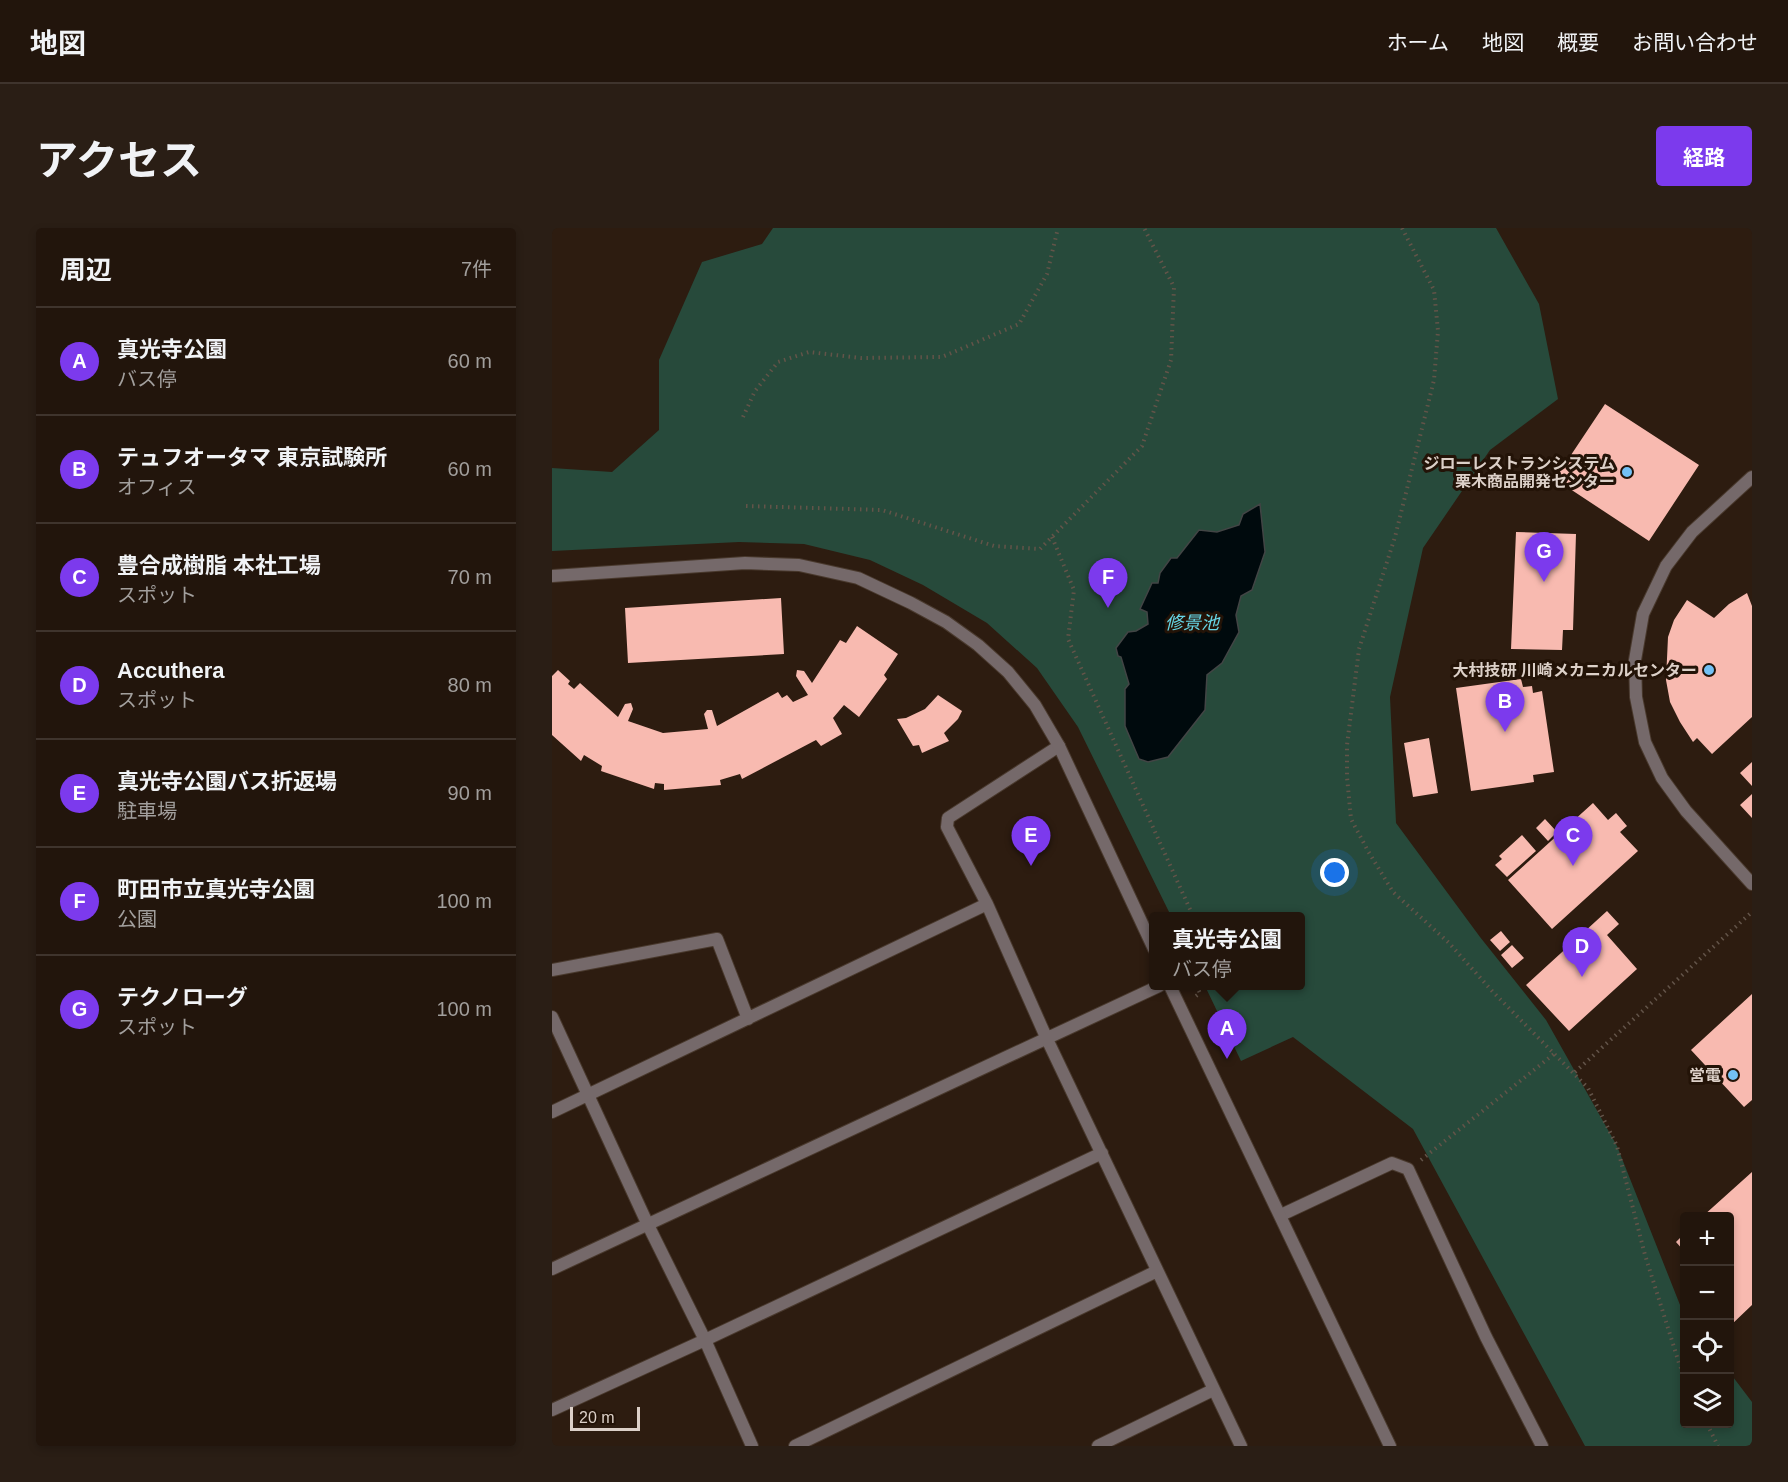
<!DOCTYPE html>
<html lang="ja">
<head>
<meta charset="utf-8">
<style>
	body { margin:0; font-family:Helvetica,"Noto Sans JP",sans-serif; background:#2a1e15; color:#f1f3f6 }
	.controls { position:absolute; right:18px; bottom:18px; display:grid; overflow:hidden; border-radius:6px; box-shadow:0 3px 9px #0003 }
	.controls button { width:54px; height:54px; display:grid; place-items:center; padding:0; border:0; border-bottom:2px solid #3f342d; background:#22150c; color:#f1f3f6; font:30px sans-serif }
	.scale { position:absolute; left:18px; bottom:15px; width:70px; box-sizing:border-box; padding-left:6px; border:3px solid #dcd0c8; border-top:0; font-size:16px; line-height:21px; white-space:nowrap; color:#dcd0c8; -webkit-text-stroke:4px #231307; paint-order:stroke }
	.you { position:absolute; left:783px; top:645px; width:21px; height:21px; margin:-15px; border:4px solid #fff; border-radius:50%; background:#1a73e8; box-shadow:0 0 0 9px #1a73e833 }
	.badge { display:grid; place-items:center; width:39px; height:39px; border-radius:50%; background:#7c3aed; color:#fff; font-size:20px; font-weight:700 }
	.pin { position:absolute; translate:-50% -50px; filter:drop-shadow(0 2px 3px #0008) }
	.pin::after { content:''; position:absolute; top:32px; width:21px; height:18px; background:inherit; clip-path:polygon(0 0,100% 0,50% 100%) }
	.popup { position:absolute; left:597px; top:684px; width:156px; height:78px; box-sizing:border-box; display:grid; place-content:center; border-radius:6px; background:#22150c; filter:drop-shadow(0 2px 4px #0005); font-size:20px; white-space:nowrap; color:#a29f9d }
	.popup b { font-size:22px; color:#f1f3f6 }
	.popup::after { content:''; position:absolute; left:50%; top:100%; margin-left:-12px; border:12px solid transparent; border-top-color:#22150c }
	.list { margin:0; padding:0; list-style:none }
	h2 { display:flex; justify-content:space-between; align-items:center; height:78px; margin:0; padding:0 24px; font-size:26px }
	h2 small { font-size:20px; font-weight:400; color:#a29f9d }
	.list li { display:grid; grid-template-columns:39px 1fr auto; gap:18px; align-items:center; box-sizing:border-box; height:108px; padding:0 24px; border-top:2px solid #3f342d }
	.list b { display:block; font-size:22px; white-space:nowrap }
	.list p { margin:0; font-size:20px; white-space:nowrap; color:#a29f9d }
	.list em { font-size:20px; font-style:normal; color:#a29f9d }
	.icon { flex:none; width:33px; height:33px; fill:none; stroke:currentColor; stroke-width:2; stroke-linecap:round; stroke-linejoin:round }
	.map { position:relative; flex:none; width:1200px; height:1218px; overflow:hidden; border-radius:6px }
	header { display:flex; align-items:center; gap:36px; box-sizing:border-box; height:84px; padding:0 30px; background:#22150c; border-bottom:2px solid #3f342d }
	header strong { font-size:28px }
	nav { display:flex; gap:33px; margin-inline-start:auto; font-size:21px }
	.intro { display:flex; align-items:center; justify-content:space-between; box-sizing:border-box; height:144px; padding:0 36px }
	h1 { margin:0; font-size:42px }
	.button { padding:15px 27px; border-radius:6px; background:#7c3aed; color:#fff; font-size:21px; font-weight:700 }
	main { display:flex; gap:36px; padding:0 36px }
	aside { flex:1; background:#22150c; border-radius:6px; box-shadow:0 3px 9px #0003 }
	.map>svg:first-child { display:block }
</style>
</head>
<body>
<header>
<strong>地図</strong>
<nav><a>ホーム</a><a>地図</a><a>概要</a><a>お問い合わせ</a></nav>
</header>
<div class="intro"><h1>アクセス</h1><a class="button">経路</a></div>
<main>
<aside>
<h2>周辺<small>7件</small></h2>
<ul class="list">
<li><span class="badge">A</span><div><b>真光寺公園</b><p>バス停</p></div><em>60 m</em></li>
<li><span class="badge">B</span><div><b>テュフオータマ 東京試験所</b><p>オフィス</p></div><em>60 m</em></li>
<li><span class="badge">C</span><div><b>豊合成樹脂 本社工場</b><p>スポット</p></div><em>70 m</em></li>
<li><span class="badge">D</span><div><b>Accuthera</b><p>スポット</p></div><em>80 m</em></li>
<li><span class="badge">E</span><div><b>真光寺公園バス折返場</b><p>駐車場</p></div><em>90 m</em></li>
<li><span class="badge">F</span><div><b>町田市立真光寺公園</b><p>公園</p></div><em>100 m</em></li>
<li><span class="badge">G</span><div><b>テクノローグ</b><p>スポット</p></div><em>100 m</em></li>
</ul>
</aside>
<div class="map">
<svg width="1200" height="1218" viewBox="0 0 1200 1218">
	<rect width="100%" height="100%" fill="#2d1c10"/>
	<path fill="#274a3b" d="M221,0H944L987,76L1006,171L938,222L871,320L838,469L844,595L928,709L994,792L1065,918L1132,1087V1196H1178V1145L1200,1174V1218H1033L861,901L741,809L689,833L653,758H748V688H619L526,499L485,440L435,395L371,357L318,332L252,316L187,314L0,323V240L60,244L107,202V132L150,34L210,16Z"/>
	<path fill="#000a0d" stroke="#424545" stroke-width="1.5" d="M708,276L713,324L700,362L689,368L684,387L687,404L670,435L655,447L653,482L616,529L596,534L587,531L573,498V461L577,456L569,429L566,428L564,420L576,404L584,403L596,396L595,384L588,381L600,355H606L608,345L619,330H625L647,302L665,304L687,297L691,286Z"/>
	<path fill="#f8bab0" d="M1053,176L1147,237L1097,313L1003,251Z
		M964,304L1024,306L1021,402H1011L1010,422L959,421Z
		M1195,365L1200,378V489L1160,526L1145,510L1141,514L1128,494L1118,474L1114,452L1116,409L1122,392L1135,372L1162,390L1177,376Z
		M229,370L232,426L76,435L73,380Z
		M305,398L346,426L332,447L335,451L307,489L292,477L281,490L290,506L269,518L264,512L190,551L188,546L168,552L169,557L112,562V556L103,555L102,561L49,543L50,538L32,527L29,533L0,507V448L6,442L18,453L16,456L22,461L28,455L66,489L73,476L79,475L81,481L76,493L111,505L156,501L152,486L155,482H160L165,498L226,464L230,470L235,467L241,474L256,467L244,448L245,442L252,443L260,455L288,412L294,415Z
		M969,451L971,459L980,458L981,465L990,463L1002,544L981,547L982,554L919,563L904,460Z
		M386,467L410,483L406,491L392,505L397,513L370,525L367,517L361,518L345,491L354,490L373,481Z
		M877,510L886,565L861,569L852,515Z
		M1200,534V558L1188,545Z
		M1200,566V590L1188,577Z
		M1041,575L1056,592L1064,585L1075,598L1068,604L1086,623L1000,701L956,652Z
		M993,591L1005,604L996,613L984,600Z
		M970,607L984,623L955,649L943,637L950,631L947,628Z
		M1055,683L1067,696L1055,707L1085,741L1017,803L974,757Z
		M949,703L958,714L948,723L938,712Z
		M960,717L972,730L960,740L949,727Z
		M1200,766V872L1192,879L1139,822Z
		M1200,944V1077L1178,1098V988H1151Z
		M1132,1006V1023L1124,1014Z"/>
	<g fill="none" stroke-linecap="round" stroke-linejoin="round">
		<defs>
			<path id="minor" d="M507,518L396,590L395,599L435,676L494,809L689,1218
				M0,742L165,711L196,791
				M0,789L96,997L153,1112L200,1218
				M0,884L435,676
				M729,987L840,935L856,941L934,1109L990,1218
				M0,1041L607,758
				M0,1182L153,1112L550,925
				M243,1218L605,1043
				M546,1218L661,1162"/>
			<path id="tertiary" d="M1200,249L1140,304L1114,338L1091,386L1083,432L1084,469L1093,514L1110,550L1134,583L1200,656
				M0,348L193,335L247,337L306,350L359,375L394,394L426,417L456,444L483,477L507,518L602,721
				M618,758L838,1218"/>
		</defs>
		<use href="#minor" stroke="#49392d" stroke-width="14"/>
		<use href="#tertiary" stroke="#49392d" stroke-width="14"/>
		<path stroke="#635449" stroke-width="4" stroke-dasharray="1.5 4.5" stroke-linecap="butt" d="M850,0L882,62L886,103L882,152L843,309L807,421L795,517V549L799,591L816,623L841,664L897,715L941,764L1036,860L1065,918L1093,1027L1127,1135L1132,1148
			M191,189L203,163L226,134L257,124L309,130L390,129L467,96L495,46L506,0
			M194,278L330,282L442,318L488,321L590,218L619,132L622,59L592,0
			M500,309L522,362L516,411L641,688
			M644,768L648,765L644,758
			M1023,844L1200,684
			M869,932L1002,826
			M1155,1196L1166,1218"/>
		<use href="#minor" stroke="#75696a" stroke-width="12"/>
		<use href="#tertiary" stroke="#75696a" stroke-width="12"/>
	</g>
	<g fill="#73c1f5" stroke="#231307" stroke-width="2">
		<circle cx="1075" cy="244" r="6"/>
		<circle cx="1157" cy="442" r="6"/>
		<circle cx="1181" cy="847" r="6"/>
	</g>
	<g text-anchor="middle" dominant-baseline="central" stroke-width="6" stroke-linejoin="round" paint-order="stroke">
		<g font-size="16" font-weight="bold" fill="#dcd0c8" stroke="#231307" text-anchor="end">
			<text x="1063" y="235">ジローレストランシステム<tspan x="1063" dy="18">栗木商品開発センター</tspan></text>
			<text x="1145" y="442">大村技研 川崎メカニカルセンター</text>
			<text x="1169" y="847">営電</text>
		</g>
		<g font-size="18" font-style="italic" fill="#66d6e6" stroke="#231307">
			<text x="640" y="395">修景池</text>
		</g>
	</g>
</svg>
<div class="controls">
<button>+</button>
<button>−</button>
<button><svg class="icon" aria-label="locate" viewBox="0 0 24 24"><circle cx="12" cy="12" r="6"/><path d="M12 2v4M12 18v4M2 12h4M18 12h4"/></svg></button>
<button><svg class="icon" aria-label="layers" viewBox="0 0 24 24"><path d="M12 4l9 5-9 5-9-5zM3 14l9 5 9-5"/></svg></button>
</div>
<div class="scale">20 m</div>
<div class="you"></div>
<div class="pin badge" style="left:675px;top:831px">A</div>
<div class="popup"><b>真光寺公園</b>バス停</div>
<div class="pin badge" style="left:953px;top:504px">B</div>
<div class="pin badge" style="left:1021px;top:638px">C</div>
<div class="pin badge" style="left:1030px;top:749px">D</div>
<div class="pin badge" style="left:479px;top:638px">E</div>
<div class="pin badge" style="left:556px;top:380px">F</div>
<div class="pin badge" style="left:992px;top:354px">G</div>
</div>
</main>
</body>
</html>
